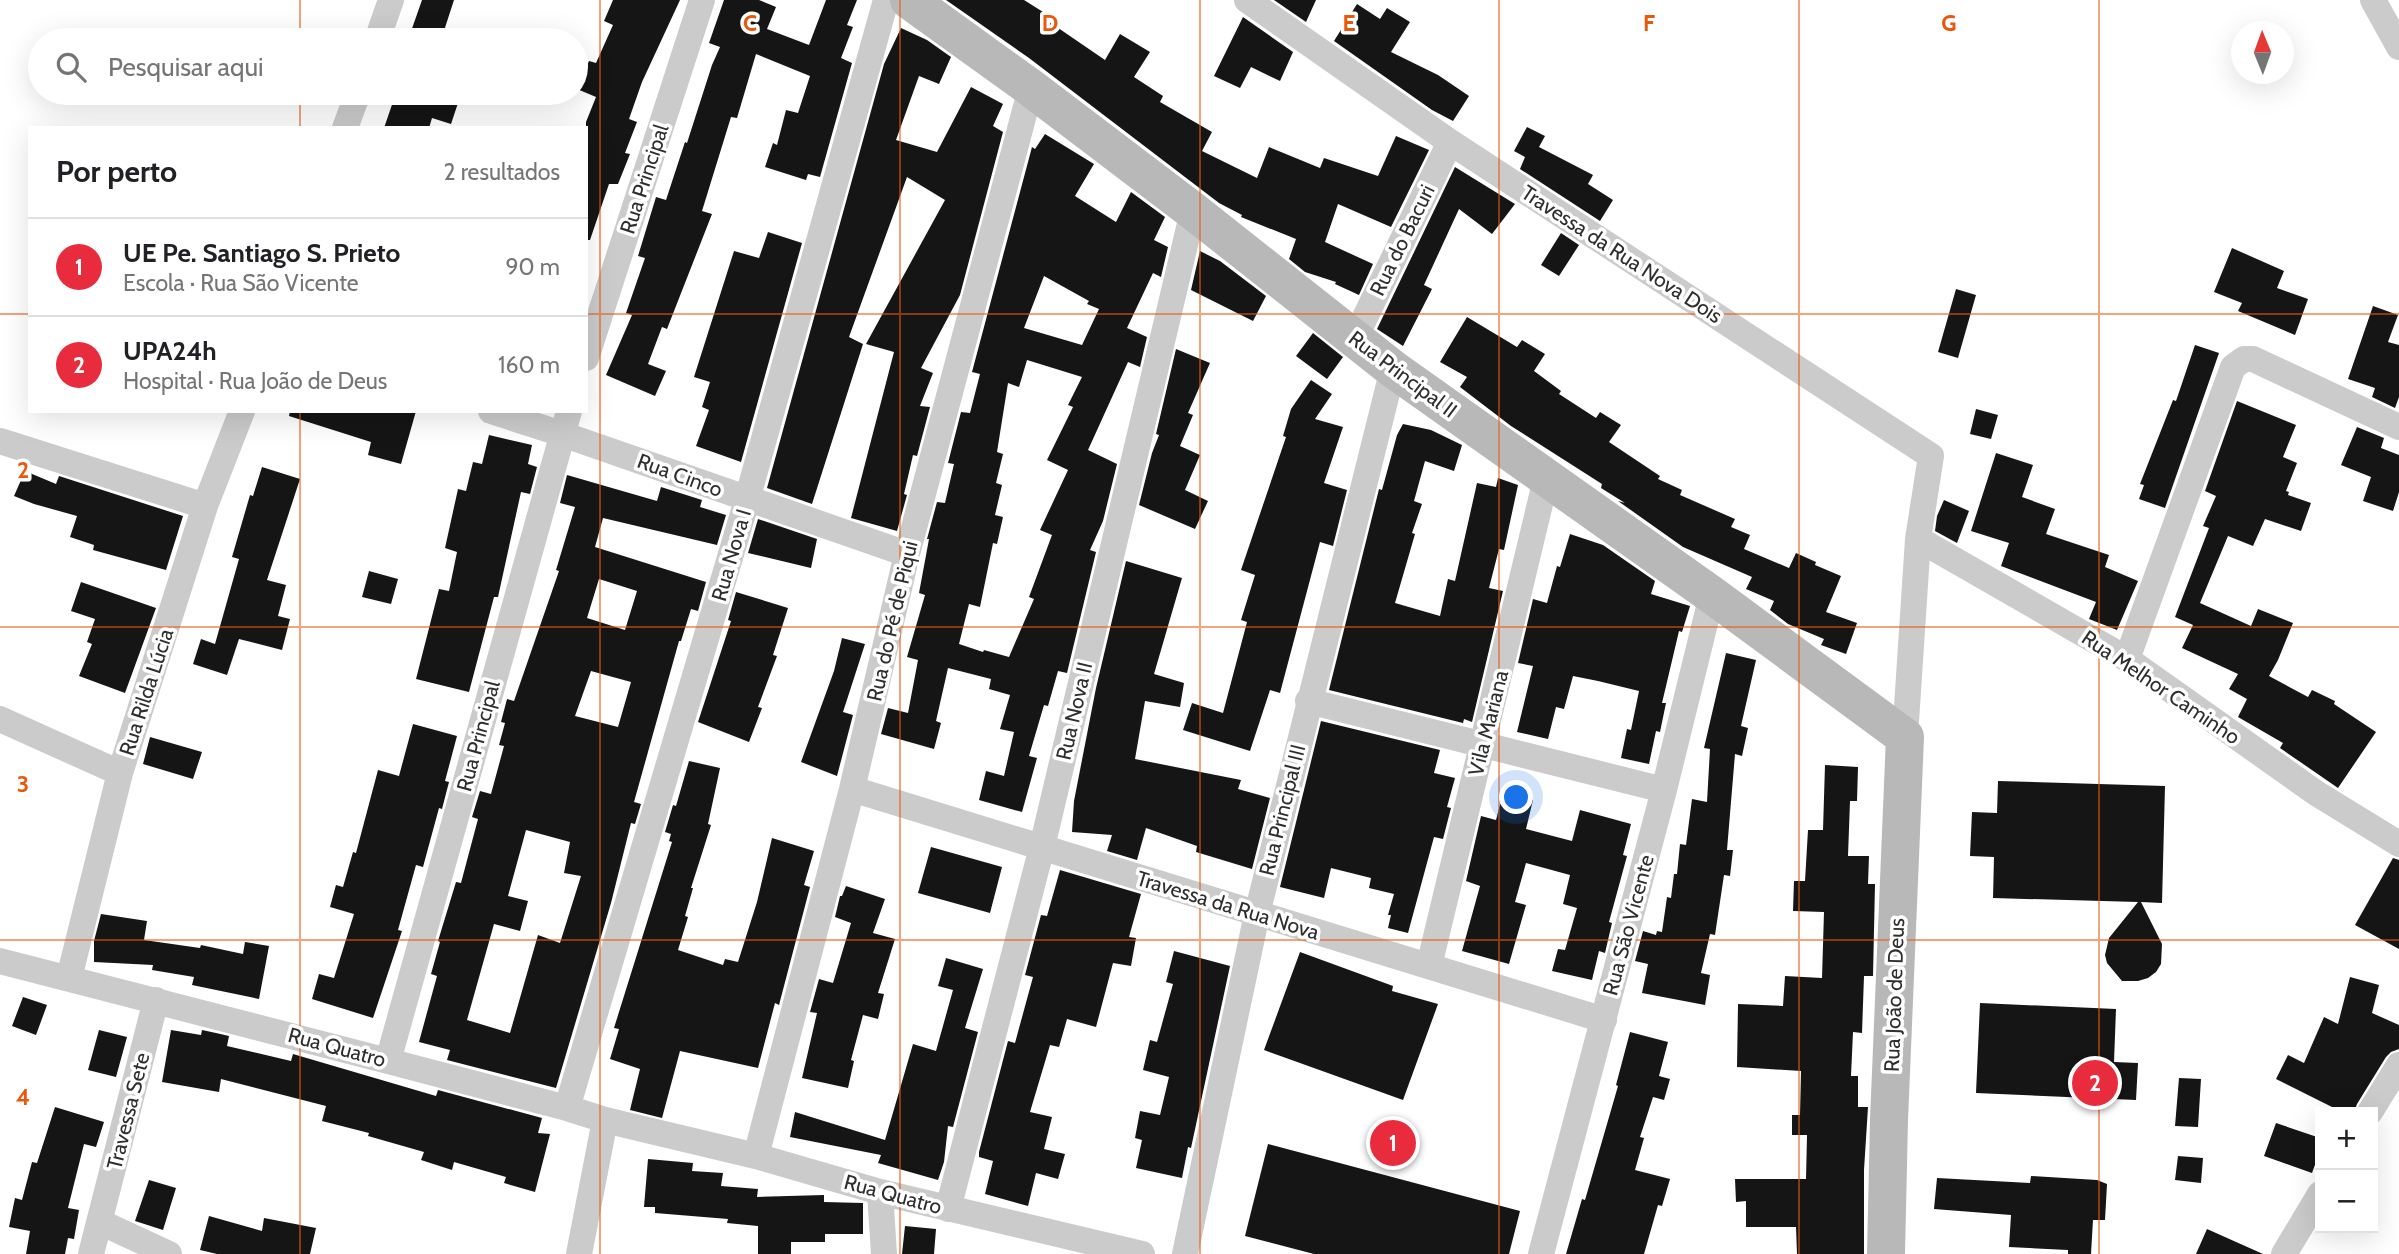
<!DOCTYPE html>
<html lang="pt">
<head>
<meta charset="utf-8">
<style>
	body { margin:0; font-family:Cabin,sans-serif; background:#f2f2f2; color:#202124 }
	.controls { position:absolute; right:21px; bottom:21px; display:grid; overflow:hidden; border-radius:0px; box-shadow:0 7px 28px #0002 }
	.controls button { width:63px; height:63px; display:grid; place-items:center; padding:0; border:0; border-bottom:2px solid #e0e0e0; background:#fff; color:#202124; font:35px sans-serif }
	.compass { position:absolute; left:2231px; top:21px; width:63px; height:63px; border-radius:50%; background:#fff; box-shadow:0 7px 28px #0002; rotate:359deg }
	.you { position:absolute; left:1517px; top:798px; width:24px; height:24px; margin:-18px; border:5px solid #fff; border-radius:50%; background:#1a73e8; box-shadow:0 0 0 10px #1a73e833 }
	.badge { display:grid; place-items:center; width:46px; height:46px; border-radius:50%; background:#e92c3d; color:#fff; font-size:23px; font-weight:700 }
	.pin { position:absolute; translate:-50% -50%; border:4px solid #fff; box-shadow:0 2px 7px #0006 }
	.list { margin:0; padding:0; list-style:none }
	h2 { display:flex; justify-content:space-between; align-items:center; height:91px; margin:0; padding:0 28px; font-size:30px }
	h2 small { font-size:23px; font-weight:400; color:#757577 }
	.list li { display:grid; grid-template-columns:46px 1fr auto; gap:21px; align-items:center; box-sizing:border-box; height:98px; padding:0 28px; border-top:2px solid #e0e0e0 }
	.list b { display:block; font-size:26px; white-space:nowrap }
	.list p { margin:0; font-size:23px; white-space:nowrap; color:#757577 }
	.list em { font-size:23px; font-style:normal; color:#757577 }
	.icon { flex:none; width:38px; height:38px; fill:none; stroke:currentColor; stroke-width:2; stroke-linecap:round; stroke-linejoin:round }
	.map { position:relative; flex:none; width:2399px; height:1254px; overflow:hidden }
	.search { position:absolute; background:#fff; box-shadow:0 7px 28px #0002; left:28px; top:28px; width:560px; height:77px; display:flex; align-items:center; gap:18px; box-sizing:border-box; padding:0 24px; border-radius:38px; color:#757577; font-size:26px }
	.panel { position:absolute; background:#fff; box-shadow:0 7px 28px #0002; left:28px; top:126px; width:560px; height:287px; border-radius:0px }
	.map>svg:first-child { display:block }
</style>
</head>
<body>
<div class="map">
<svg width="2399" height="1254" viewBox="0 0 2399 1254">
	<rect width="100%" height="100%" fill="#fff"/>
	<path fill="#151515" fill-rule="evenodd" d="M422,0H454L441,40H408Z
		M613,0H680L642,82L629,119L637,122L625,153L630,154L618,184H609L590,240H586V122L596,97L577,89L589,61L596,63L613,25L604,21Z
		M724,0H759L776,7L767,29L809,45L826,0H857L847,25L853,27L841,58L852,63L820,177L808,174L806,180L765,167L773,143L777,145L786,110L798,113L810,76L756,54L737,118L731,117L702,211L712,214L667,329L662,327L648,364L666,371L655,396L606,375L632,315L626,313L645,258L638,256L656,197L666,200L685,142L687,143L712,65L720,47L709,43Z
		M946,0H1024L1051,17L1048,21L1105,60L1120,34L1150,52L1134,77L1163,96L1160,102L1212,132L1202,151L1257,178L1269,147L1320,168L1324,158L1378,176L1396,136L1429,150L1391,227L1338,204L1325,242L1373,264L1359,295L1335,284L1336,282L1305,272L1289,259L1296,239L1241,217L1242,215L1219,203L1029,58Z
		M1274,0H1316L1306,22Z
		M1357,4L1380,19L1387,8L1410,22L1391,52L1438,75L1469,96L1453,121L1432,110L1334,41Z
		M1243,17L1293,52L1280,81L1251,67L1240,88L1214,76Z
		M901,28L927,40L951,57L939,84L919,76L896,140L937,152L971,87L1003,104L993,126L1003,132L960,295L921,368L933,373L920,406L930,407L917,456L913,455L904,494L907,495L897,531L851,518L894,352L866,344L945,200L907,177L849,337L863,344L812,504L767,488L884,64Z
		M396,93H447L460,97L451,124L432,118L429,128H384Z
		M1527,127L1545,136L1539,147L1593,175L1588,184L1613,200L1600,221L1520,169L1525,157L1514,151Z
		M1045,134L1094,164L1075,196L1116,222L1131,192L1165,217L1154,240L1168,247L1161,277L1153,273L1127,328L1147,337L1140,367L1128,362L1088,450L1117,464L1103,521L1090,550L1096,552L1067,673L1058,671L1048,706L1044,705L1029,756L1037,758L1022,812L979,800L986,771L1004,776L1014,732L1000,729L1010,695L989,689L991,679L948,668L936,721L941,723L934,749L881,734L888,708L908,713L918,660L907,657L925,595L919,593L929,539H927L937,502L945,503L954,464L948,463L961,412L970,413L980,374L972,372L1032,147L1035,149ZM1044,276L1089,301L1087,304L1099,309L1082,345L1024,328ZM1027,360L1082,377L1068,405L1073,407L1047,460L1068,470L1040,530L1052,535L1029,597L1034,599L1009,657L984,650L983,652L959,644L969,604L980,607L993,543L997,544L1003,517L995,515L1002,485L996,483L1003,454L997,452L1008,383L1019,387Z
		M1455,167L1515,204L1492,234L1459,209L1424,285L1432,289L1403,346L1377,329Z
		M768,232L802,243L741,462L696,446L709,410L702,407L710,382L694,377L734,251L759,258Z
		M1561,233L1579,245L1559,276L1541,265Z
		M2232,248L2284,271L2277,288L2308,299L2295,335L2238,311L2242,303L2214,292Z
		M1200,251L1220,261L1266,296L1253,321L1191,290Z
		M1956,289L1976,295L1958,358L1938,352Z
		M2373,306L2398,315L2388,342L2399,345V397L2395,408L2372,397L2375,388L2348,379Z
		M1467,317L1517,347L1522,340L1545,354L1534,371L1561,391L1559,394L1596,418L1600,412L1621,425L1609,442L1660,476L1658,479L1682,490L1680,495L1735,519L1731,527L1750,535L1744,549L1789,568L1796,553L1816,562L1815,565L1841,576L1826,612L1857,623L1846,654L1821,645L1824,639L1788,624L1770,610L1774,601L1746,589L1752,577L1683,547L1618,501L1625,503L1601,488L1602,484L1511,426L1460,387L1467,377L1440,362Z
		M1313,333L1343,357L1327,379L1296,356Z
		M2195,345L2219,353L2165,508L2139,499L2144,485L2140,484L2173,400L2176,401Z
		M1176,349L1210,363L1188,413L1193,415L1180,446L1200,455L1185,490L1208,501L1195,529L1139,505L1152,453L1159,435L1156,434Z
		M1311,380L1332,394L1315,419L1343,427L1324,483L1347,490L1333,546L1320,542L1280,693L1270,690L1250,751L1183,730L1192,703L1223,713L1247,622L1241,620L1255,575L1241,570L1286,437L1283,436L1291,409Z
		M2237,401L2296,425L2283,457L2297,463L2286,491L2289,492L2288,495L2311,503L2301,531L2265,519L2253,546L2228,536L2200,603L2251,626L2258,609L2293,623L2278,660L2269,676L2308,697L2312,690L2335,701L2334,704L2376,732L2338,788L2280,748L2283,743L2238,717L2247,699L2229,689L2238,674L2182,648L2193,625L2175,617L2209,528L2203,526L2216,496L2205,491Z
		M1976,409L1998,415L1991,439L1970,434Z
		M290,411H416L401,464L368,455L371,442L289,416Z
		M1403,424L1431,430L1462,445L1454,471L1425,461L1414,501L1422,504L1412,533L1415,534L1395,603L1440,616L1448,579L1455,581L1477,483L1496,487L1498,478L1518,485L1504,550L1499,549L1489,588L1503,591L1472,722L1464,719L1463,723L1329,690L1379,489L1382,490L1397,435Z
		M2357,427L2384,438L2381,448L2399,455V492L2393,511L2363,501L2371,477L2341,465Z
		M489,435L532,445L528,464L537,467L530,494L521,492L498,597H494L469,692L416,679L439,589L449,591L457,552L445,548L458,489L466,491L473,462L482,464Z
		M1996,453L2033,465L2022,497L2055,509L2046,534L2109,555L2105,567L2138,581L2117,630L2089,619L2096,602L2001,566L2009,543L1971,531Z
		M262,467L300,479L267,580L286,585L278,616L290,619L282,650L239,639L227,675L193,664L201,639L215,644L239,559L232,557L250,495L253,496Z
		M25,471L56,484L59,476L183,516L166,570L93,550L94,545L70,537L77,516L34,504L14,496Z
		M567,475L657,501L661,487L702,500L700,507L726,515L717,545L603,518L595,547L706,582L698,611L691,609L681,641H679L634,802L641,804L635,824L631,823L611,903L556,1088L447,1060L450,1050L419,1042L437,976L431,974L440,942L438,941L456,882L461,883L478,819L472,817L480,791L491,794L504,746L499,745L505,723L501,722L507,699L514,701L559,571L556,570L575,507L560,503ZM599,579L637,591L625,630L587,618ZM591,671L631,682L618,727L575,716ZM526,830L570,842L564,873L581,876L560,943L538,935L510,1033L467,1020L494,924L520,931L528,901L508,896Z
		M1944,500L1969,511L1957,543L1935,531L1937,516Z
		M758,519L817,539L811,568L748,553Z
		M1570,534L1603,545L1655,581L1651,594L1690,606L1682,632L1679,631L1662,703H1666L1660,732L1656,731L1649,764L1621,758L1627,729L1631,730L1639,691L1598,681L1573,676L1564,709L1556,707L1548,739L1517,732L1533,666L1518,663L1533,599L1547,603L1557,566L1560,567Z
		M1126,561L1182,578L1154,674L1184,683L1180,707L1145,701L1135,759L1241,780L1238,789L1270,798L1252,869L1196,852L1197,846L1146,828L1137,860L1107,851L1112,835L1072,832L1074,801L1096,688Z
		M369,571L398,579L391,604L362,597Z
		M81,582L156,608L125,693L79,676L92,644L87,642L95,619L71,611Z
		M736,592L788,608L773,655L777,656L758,707L762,708L749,742L698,722L731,621L728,620Z
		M842,638L865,644L843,712L853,715L837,776L801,762L834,671Z
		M1726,653L1756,660L1741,726L1748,728L1742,756L1735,754L1727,850H1733L1730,876L1724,875L1715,935L1710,934L1701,973L1710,975L1705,1005L1642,993L1648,964L1635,961L1643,931L1656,935L1657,931L1662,932L1667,897L1671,898L1674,874H1677L1680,844L1686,845L1692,799L1707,802L1710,749L1704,748Z
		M1321,721L1440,750L1434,773L1455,778L1447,807L1451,808L1443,839L1434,837L1408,933L1388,928L1391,915H1388L1394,894L1369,888L1371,878L1331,868L1324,898L1280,887Z
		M413,724L457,736L445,781L449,782L442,809L439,808L423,867L416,865L398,930L402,931L373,1018L312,999L319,974L334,978L354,914L330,907L336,885L343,887L353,852L356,853L378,770L399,776Z
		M150,737L202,752L193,779L143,764Z
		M689,761L720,768L708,824L711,825L691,888H693L685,916L688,917L678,950L723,965L725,959L738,962L757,902L772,838L814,851L804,885L810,887L779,1005L775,1003L758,1068L680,1051L662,1118L630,1110L640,1069L610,1059L619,1029L614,1028L672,842L669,841L671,834L665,832L673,805L676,806Z
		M1825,765L1858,767L1857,801H1850L1848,856H1869L1868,884H1875L1873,976H1864L1862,1033L1853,1032L1851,1076H1858V1107H1868L1864,1170V1254H1797L1796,1227H1746V1201L1736,1202L1735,1179H1806L1807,1135H1792V1115H1800L1801,1071L1737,1067L1738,1004L1783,1006L1785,976L1822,978L1824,912L1793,911L1794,881H1805L1808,830H1823Z
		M1998,781L2165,786L2162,903L2141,902L2162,944L2161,964L2156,972L2148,978L2138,981H2122L2107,963L2105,955L2109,938L2138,902L1993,898L1994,857L1970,856L1972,812L1997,813Z
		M1503,793L1533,800L1526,829L1572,841L1580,810L1631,824L1623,855L1627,856L1609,922L1612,923L1605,953L1599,951L1592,980L1552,971L1558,949L1565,950L1577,908L1563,904L1570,875L1526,863L1515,902L1526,905L1509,964L1462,951L1480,886L1466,881L1481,816L1496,820Z
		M931,847L1002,867L990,913L918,893Z
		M2393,858L2399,860V949L2355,925Z
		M1060,870L1141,894L1129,937L1136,938L1131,966L1113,963L1096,1027L1067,1019L1059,1047L1050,1045L1030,1112L1052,1117L1044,1149L1065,1154L1058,1179L1036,1173L1028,1206L985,1194L993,1161L979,1157V1152L1008,1041L1015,1043L1033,977L1025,975L1041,915L1047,916Z
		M846,886L885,899L873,933L895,939L878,993L884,994L878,1019L863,1015L851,1060L854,1061L848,1088L802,1078L817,1013L810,1012L819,979L833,983L851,923L835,917L840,896H842Z
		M101,914L147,921L144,940L200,948L201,945L243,954L245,942L269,946L259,999L192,985L194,977L152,970L153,965L94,962V941Z
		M1174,951L1230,966L1191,1148L1188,1147L1182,1178L1136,1168L1142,1140L1135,1138L1140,1111L1160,1115L1169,1077L1143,1070L1150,1040L1157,1042L1173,984L1166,982Z
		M1300,952L1393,986L1392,991L1438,1004L1403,1100L1264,1050Z
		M946,958L983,969L965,1028L978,1032L953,1127L948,1126L944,1162L938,1180L878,1163L881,1155L790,1137L795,1112L885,1140L913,1044L936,1051L953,990L938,986Z
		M2350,977L2379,985L2372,1013L2399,1025V1049L2391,1052L2386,1057L2357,1104L2354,1112H2342L2276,1079L2288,1055L2304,1063L2324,1017L2338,1024Z
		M23,997L47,1005L36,1035L12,1026Z
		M1980,1003L2116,1009L2114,1062L2138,1063L2136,1100L1976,1093Z
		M99,1030L127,1037L116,1077L88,1070Z
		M171,1030L201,1035L202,1030L216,1033L229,1036L227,1046L291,1061L293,1054L436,1096L438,1090L542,1118L538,1133L550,1134L535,1192L504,1183L506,1177L454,1162L452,1170L421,1160L424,1152L368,1136L369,1133L322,1121L326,1106L221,1079L219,1092L162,1082Z
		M1630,1032L1668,1042L1659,1076L1670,1079L1664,1100L1653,1097L1640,1137L1644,1138L1635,1170L1670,1179L1662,1206L1658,1205L1644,1254H1566L1582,1199L1585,1200L1618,1086L1616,1085Z
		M2179,1078L2201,1079L2198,1127L2175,1126Z
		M55,1107L104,1122L96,1147L84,1144L68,1208L79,1210L74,1239L68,1238L65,1254H26L30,1231L9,1227L15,1198L22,1200L32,1162L37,1163Z
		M2276,1123L2320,1138V1151L2312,1173L2264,1156Z
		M1268,1144L1520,1211L1509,1254H1314L1245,1236Z
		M2178,1156L2203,1158L2201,1183L2175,1180Z
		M648,1159L693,1163L692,1171L723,1173L721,1186L758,1189L757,1197L824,1195V1202L863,1203V1234H825V1242H791V1254H758V1226L727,1223L728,1219L655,1213V1207H644Z
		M2031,1176L2097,1180L2107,1184L2105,1220H2093L2091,1254H2068V1250L2009,1247L2011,1215L1934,1209L1937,1178L2030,1183Z
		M149,1180L176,1188L163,1230L135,1221Z
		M209,1216L262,1231L264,1218L316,1228L310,1254H217L200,1250Z
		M905,1226L936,1229L934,1254H902Z
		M2207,1229L2263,1254H2196Z"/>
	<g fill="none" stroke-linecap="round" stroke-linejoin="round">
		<path stroke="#cbcbcb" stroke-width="26" d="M1247,0L1450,142L1931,456L1918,539L1905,737
			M2373,0L2399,47
			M377,40L391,0
			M345,128L358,93
			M1355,338L1450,142
			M586,358L702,0
			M491,411L562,434L907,554
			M0,441L205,506
			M1918,539L2127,659L2316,793L2399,844
			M2127,659L2233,367L2244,359H2253L2399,427
			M1308,701L1664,790
			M0,719L120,773
			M852,789L1604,1020
			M0,961L388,1061L567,1108L605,1120L756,1156L880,1192L1142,1254
			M1429,966L1546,479
			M69,978L120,773L205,506L242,411
			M388,1061L569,411
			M567,1108L747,500L886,0
			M2370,1112L2399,1065
			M756,1156L852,789L907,554L1031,88
			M880,1192L884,1254
			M948,1209L1042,847L1193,211
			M100,1222L169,1254
			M91,1254L156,1000
			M579,1254L605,1120
			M1185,1254L1257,914L1393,369
			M1541,1254L1664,790L1712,595
			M2284,1254L2320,1194"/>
		<path stroke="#b8b8b8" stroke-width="38" d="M909,0L1031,88L1193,211L1393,369L1712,595L1905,737L1889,1120L1886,1254"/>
	</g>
	<path fill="none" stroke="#e8590c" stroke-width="2" stroke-opacity="0.55" d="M300,0V40M600,0V1254M900,0V1254M1200,0V1254M1499,0V1254M1799,0V1254M2099,0V1254M300,93V128M0,314H30M586,314H2399M300,411V1254M0,627H2399M0,940H2399"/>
	<g text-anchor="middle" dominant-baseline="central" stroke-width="7" stroke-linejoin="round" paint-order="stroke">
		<g font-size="21" fill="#2e2e2e" stroke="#fff">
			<text transform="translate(644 179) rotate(-72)">Rua Principal</text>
			<text transform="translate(1402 240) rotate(-64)">Rua do Bacuri</text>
			<text transform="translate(1622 254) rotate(33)">Travessa da Rua Nova Dois</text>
			<text transform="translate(1403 374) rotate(37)">Rua Principal II</text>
			<text transform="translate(680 475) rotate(20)">Rua Cinco</text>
			<text transform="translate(731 555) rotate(-74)">Rua Nova I</text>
			<text transform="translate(892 621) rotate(-77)">Rua do Pé de Piqui</text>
			<text transform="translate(2161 687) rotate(34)">Rua Melhor Caminho</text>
			<text transform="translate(146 692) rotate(-72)">Rua Rilda Lúcia</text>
			<text transform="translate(1074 711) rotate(-77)">Rua Nova II</text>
			<text transform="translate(1488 723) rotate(-76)">Vila Mariana</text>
			<text transform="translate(478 736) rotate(-75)">Rua Principal</text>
			<text transform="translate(1282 810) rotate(-76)">Rua Principal III</text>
			<text transform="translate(1228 905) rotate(17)">Travessa da Rua Nova</text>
			<text transform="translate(1628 925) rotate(-75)">Rua São Vicente</text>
			<text transform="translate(1894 995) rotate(-88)">Rua João de Deus</text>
			<text transform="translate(337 1047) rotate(15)">Rua Quatro</text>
			<text transform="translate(128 1111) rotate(-76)">Travessa Sete</text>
			<text transform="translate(893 1194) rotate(15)">Rua Quatro</text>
		</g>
	</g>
	<g font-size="23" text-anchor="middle" font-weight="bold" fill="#e8590c" stroke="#fff" stroke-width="7" stroke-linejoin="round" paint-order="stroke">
		<text x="750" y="31">C</text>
		<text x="1050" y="31">D</text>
		<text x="1349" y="31">E</text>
		<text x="1649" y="31">F</text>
		<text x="1949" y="31">G</text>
		<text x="23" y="478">2</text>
		<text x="23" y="792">3</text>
		<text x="23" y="1105">4</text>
	</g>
</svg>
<div class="controls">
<button>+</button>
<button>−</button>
</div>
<svg class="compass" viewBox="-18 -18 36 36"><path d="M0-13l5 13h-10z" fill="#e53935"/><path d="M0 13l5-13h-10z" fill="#757577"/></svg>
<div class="you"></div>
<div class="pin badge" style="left:1393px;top:1143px">1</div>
<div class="pin badge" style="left:2095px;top:1083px">2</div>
<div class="search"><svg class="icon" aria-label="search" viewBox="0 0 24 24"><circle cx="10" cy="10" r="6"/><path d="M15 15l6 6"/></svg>Pesquisar aqui</div>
<section class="panel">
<h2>Por perto<small>2 resultados</small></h2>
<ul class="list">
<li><span class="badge">1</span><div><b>UE Pe. Santiago S. Prieto</b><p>Escola · Rua São Vicente</p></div><em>90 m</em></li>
<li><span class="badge">2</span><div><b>UPA24h</b><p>Hospital · Rua João de Deus</p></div><em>160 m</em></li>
</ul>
</section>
</div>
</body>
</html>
